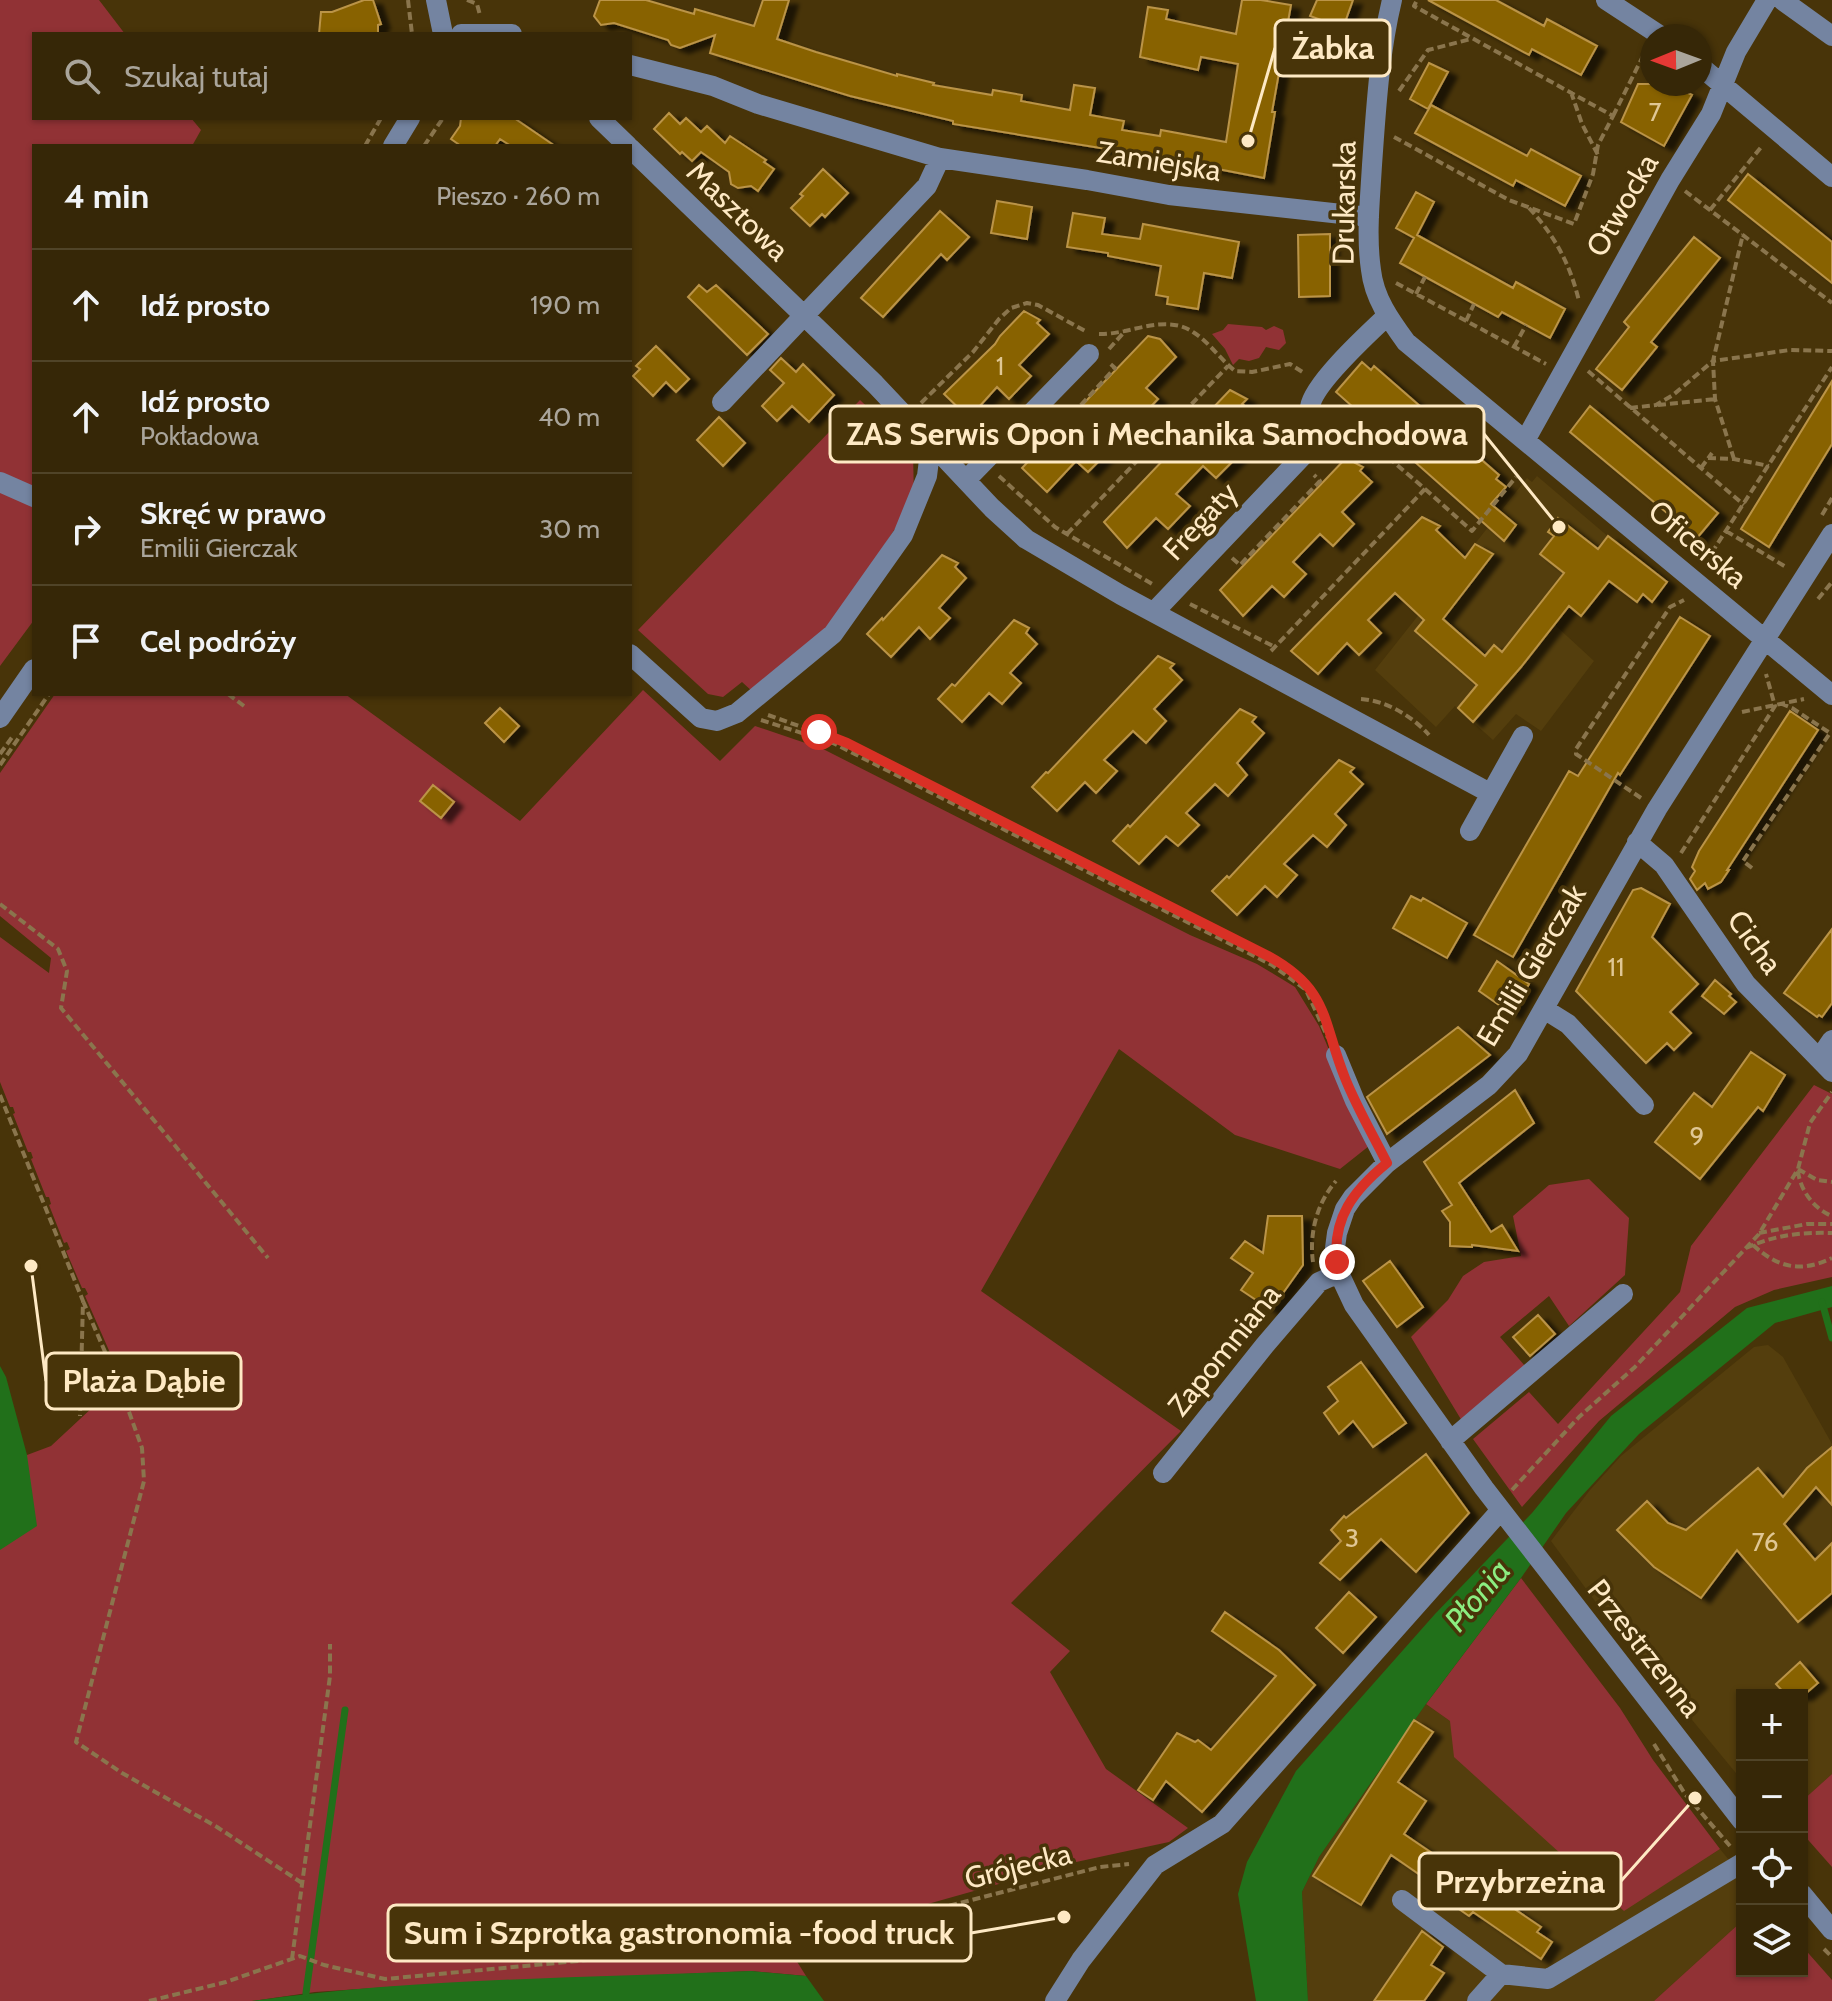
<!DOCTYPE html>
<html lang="pl">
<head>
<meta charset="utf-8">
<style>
	body { margin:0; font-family:Cabin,sans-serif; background:#3d2f11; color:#f1f3f6 }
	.controls { position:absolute; right:24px; bottom:24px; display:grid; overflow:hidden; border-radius:0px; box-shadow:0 2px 6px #0004 }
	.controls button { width:72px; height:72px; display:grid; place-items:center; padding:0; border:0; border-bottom:2px solid #504428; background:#362707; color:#f1f3f6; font:40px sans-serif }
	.compass { position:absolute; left:1640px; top:24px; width:72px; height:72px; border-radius:50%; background:#362707; box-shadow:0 2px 6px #0004; rotate:269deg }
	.stop { position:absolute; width:24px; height:24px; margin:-18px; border:6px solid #d93025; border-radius:50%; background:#fff }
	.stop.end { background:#d93025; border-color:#fff; box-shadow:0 2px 8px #0008 }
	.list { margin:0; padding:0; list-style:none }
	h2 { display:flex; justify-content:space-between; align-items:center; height:104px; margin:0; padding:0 32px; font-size:34px }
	h2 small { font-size:26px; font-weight:400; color:#aaa59b }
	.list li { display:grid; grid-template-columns:52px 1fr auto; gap:24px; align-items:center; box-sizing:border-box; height:112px; padding:0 32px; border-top:2px solid #504428 }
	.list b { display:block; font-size:30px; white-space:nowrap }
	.list p { margin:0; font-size:26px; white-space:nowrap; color:#aaa59b }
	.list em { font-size:26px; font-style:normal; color:#aaa59b }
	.icon { flex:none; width:44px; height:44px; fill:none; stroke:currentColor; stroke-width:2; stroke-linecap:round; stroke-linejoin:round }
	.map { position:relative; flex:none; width:1832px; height:2001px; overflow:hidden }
	.search { position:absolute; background:#362707; box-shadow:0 2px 6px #0004; left:32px; top:32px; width:600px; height:88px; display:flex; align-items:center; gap:20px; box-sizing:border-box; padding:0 28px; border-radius:0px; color:#aaa59b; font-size:30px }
	.panel { position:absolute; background:#362707; box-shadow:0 2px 6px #0004; left:32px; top:144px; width:600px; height:552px; border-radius:0px }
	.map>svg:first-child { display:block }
</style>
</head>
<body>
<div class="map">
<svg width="1832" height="2001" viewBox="0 0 1832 2001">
	<defs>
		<filter id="shadow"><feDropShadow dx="9" dy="5" stdDeviation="2" flood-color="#0009"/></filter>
	</defs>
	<rect width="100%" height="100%" fill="#483409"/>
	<path fill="#543e0d" d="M1537,476L1617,544L1555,625L1594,661L1541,731L1516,714L1493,740L1455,706L1436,727L1375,670L1527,478L1532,482Z
		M1768,1345L1783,1357L1832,1444V1774L1802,1801V1695H1742L1740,1778L1603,1612L1551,1541L1590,1490L1621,1456L1754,1347Z
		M1426,1704L1450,1721L1624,1910L1720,1849L1742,1876V1921L1654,2001H1308L1302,1892L1319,1857Z"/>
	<path fill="#913235" d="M0,0H99L125,34H34V118H191L201,130L192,146H34V620L0,666Z
		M1228,324L1262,327L1266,330L1274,326L1283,330L1286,343L1279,350L1266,347L1259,358L1249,361L1239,359L1233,365L1225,349L1212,334L1223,330Z
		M860,400L913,451L914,500L827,632L753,692L742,682L723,697L708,694L638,630Z
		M643,690L720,761L755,726L823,749L1190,935L1257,964L1295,987L1319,1026L1369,1146L1340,1169L1235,1135L1119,1049L981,1291L1181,1431L1011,1603L1070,1651L1050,1672L1106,1769L1188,1828L1169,1842L1053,1867L1013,1880L878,1918L811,1932L791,1952L806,1976L751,1971L389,1987L315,1992L252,2001H0V1449L27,1455L51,1446L122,1380L85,1296L88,1294L85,1288H82L66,1251L70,1249L67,1242L64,1243L49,1205L51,1204L49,1197H46L31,1159L33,1158L31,1152H28L13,1114L15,1113L13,1107H10L0,1082V937L49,973L51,958L0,916V773L55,694H345L520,821Z
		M1814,1085L1832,1094V1277L1774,1290L1735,1307L1599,1421L1522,1507L1473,1439L1529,1392L1558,1424L1680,1292L1691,1246Z
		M1589,1179L1629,1218L1625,1275L1569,1326L1549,1296L1500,1337L1525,1366L1462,1421L1411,1337L1448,1300L1463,1276L1484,1262L1521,1256L1513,1216L1549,1185Z
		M1521,1578L1620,1708L1653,1760L1720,1849L1624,1911L1454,1757L1450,1721L1426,1704Z
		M1832,1774V1867L1802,1833V1801Z
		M1742,1921V1971H1802V1946L1832,1980V2001H1654Z"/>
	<path fill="#21701a" d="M1832,1286V1307L1775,1323L1639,1434L1566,1513L1521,1578L1426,1704L1319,1857L1302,1892L1308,2001H1256L1238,1894L1247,1862L1296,1771L1435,1614L1532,1513L1611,1416L1747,1308Z
		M0,1366L6,1377L27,1455L37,1526L0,1550Z
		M751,1971L806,1976L824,2001H252C414,1978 586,1978 751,1971Z"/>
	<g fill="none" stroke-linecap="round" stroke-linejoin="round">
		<path stroke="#21701a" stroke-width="7" d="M1822,1302L1832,1338
			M306,1993L345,1710"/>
	</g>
	<path fill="#886205" stroke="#bb9447" stroke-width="2" filter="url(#shadow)" d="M364,0H373L381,24L378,25V34H319L321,12H332Z
		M600,0H646L694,14L695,9L754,26L763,0H789L777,39L816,52L897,76V74L934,83L933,85L992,95L993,90L1022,95L1021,101L1070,110L1074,85L1095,88L1090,115L1124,121L1122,130L1160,136L1161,130L1226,142L1238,64L1201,57L1198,70L1140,57L1148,7L1168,10L1166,19L1236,34L1242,0H1261L1291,5L1272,112H1275L1264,178L1156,157L953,124V121L850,96L710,53L715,35L680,48L671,45L668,40L614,23L601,25L594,16Z
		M1317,0H1353L1343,28L1310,16Z
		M1428,0H1496L1544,26L1547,19L1597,46L1581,75L1532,49L1529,55Z
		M1429,63L1448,72L1428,109L1410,99Z
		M1638,84H1672L1692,95L1664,146L1621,122Z
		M1431,105L1527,156L1531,149L1581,176L1565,206L1516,180L1513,186L1415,133Z
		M669,113L680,124L686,118L701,132L707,126L725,143L730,136L766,160L764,162L774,169L758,191L751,186L738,188L731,184L729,172L701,152L692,161L682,152L680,154L654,129Z
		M461,118H514L555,146H511L500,139L495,146H461L451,139L460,126Z
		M823,169L848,193L825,217L822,214L810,226L791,208L803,196L800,194Z
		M1748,174L1832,242V283L1728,200Z
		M1416,192L1434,202L1417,235L1513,288L1516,282L1565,309L1550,338L1502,312L1498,317L1400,263L1414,238L1396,228Z
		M997,201L1032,207L1027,239L991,233Z
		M940,211L969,237L947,260L941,254L883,317L861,298Z
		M1073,213L1105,218L1102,234L1140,239L1143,224L1239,242L1232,278L1204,273L1198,309L1167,304L1168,297L1156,295L1161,266L1108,256V253L1067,247Z
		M1330,234V296L1299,297L1298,235Z
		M1694,237L1720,258L1651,342L1657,347L1622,390L1596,369L1629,327L1624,322Z
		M699,285L707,292L716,285L768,334L747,355L688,297Z
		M1024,311L1040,320L1037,323L1049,334L1019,365L1031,376L1009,399L997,387L969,418L944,394L995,344L1000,336Z
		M1148,336L1160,339L1176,357L1146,388L1158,399L1136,422L1123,409L1097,437L1110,450L1088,472L1076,461L1047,492L1022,468Z
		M656,346L689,379L676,392L666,382L653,396L633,376L640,369L636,366Z
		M781,358L796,372L803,364L834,395L809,422L792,406L777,421L762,406L784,383L770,370Z
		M1362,362L1371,370L1374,366L1499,475L1496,479L1506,487L1491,504L1516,525L1504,541L1336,392Z
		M1832,381V444L1769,547L1741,529Z
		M1230,390L1247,399L1242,404L1256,414L1226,445L1238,456L1216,478L1203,466L1176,494L1190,506L1168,529L1156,518L1127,548L1104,522Z
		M1590,406L1718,513L1697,538L1570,432Z
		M719,417L745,443L723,466L697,440Z
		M1346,458L1363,467L1360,471L1372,482L1342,512L1354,524L1333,546L1320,534L1293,562L1306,574L1284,597L1272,586L1243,616L1220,590Z
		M1422,517L1440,526L1436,530L1465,558L1475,544L1493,554L1443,619L1485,656L1494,645L1502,652L1564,573L1540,554L1554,536L1548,532L1558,518L1598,549L1608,536L1667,582L1652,602L1643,594L1637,602L1609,581L1581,616L1569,606L1521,667L1473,722L1458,708L1477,685L1415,631L1424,620L1395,593L1368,620L1381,633L1359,655L1347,643L1318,674L1291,651Z
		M942,555L958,563L955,567L966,578L939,608L950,618L930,639L919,627L891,657L867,634L882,618L883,620Z
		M1680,617L1710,636L1620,775L1618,773L1513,957L1474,935L1569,771L1578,776Z
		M1014,620L1029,628L1026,633L1037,644L1010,673L1021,683L1002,704L989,693L962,722L938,699L952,684L955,686Z
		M1158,656L1174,664L1170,668L1182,680L1154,709L1166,721L1146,743L1133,731L1104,760L1117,771L1096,793L1085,782L1057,811L1032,787L1046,772L1048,773Z
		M500,708L519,726L504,742L485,723Z
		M1240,709L1256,717L1252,722L1264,733L1237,763L1247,775L1228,796L1215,784L1186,813L1199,825L1178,846L1166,836L1139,864L1113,841L1128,825L1130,827Z
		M1790,711L1818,730L1727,870H1729L1721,882L1708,889L1705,883L1697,890L1690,879L1695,871L1692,867L1699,851Z
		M1339,760L1354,768L1350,772L1363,784L1335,814L1346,825L1327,847L1313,835L1284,864L1297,875L1277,897L1265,886L1237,915L1212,891L1227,876L1229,878Z
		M433,785L454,802L441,818L420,801Z
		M1641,888L1670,904L1652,937L1698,984L1670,1012L1691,1033L1674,1050L1667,1043L1646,1063L1576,991L1633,890Z
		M1411,896L1421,901L1423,898L1467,923L1447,958L1393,928Z
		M1832,929V1003L1822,1017L1819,1015L1817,1017L1784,993Z
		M1497,961L1529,984L1512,1014L1479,991Z
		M1715,980L1731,994L1729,996L1736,1002L1724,1014L1702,996Z
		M1458,1027L1490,1055L1387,1134L1367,1097Z
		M1751,1052L1785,1075L1763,1111L1758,1107L1700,1179L1655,1142L1694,1093L1712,1107Z
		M1515,1090L1534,1123L1459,1183L1491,1232L1502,1225L1518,1251L1472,1245V1247L1450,1246V1222L1442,1211L1452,1205L1424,1162Z
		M1268,1216H1302L1303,1265L1271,1310L1241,1290L1253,1273L1231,1258L1245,1241L1263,1253Z
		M1390,1261L1423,1307L1397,1327L1363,1281Z
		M1538,1315L1555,1334L1530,1356L1513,1337Z
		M1361,1362L1406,1423L1373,1447L1353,1421L1339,1434L1324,1413L1338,1401L1328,1387Z
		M1832,1447V1505L1816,1487L1784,1524L1815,1560L1832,1543V1593L1798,1622L1737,1550L1701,1598L1654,1567L1617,1530L1647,1501L1668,1523L1686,1530L1758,1468L1783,1497L1807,1468Z
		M1426,1454L1469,1513L1416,1572L1381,1539L1340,1580L1320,1563L1341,1541L1331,1530L1344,1516L1346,1518Z
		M1349,1592L1376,1617L1343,1653L1316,1628Z
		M1225,1612L1279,1650L1315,1685L1202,1812L1166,1781L1153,1800L1138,1790L1177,1733L1195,1742L1198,1740L1211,1750L1276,1676L1212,1631Z
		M1800,1662L1818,1683L1804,1695H1786L1776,1684Z
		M1414,1720L1433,1732L1398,1782L1426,1801L1404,1834L1541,1927L1537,1932L1552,1942L1541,1959L1473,1912L1469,1916L1456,1907L1459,1902L1391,1855L1361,1905L1313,1876Z
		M1422,1931L1443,1947L1431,1965L1444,1973L1424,2001H1374Z"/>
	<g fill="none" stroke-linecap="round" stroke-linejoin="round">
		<path stroke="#8a754d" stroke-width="4" stroke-dasharray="8 4" stroke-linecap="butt" d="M408,0L412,34
			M467,0L477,4L480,15
			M1399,91L1428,50L1471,39
			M1571,92L1582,124L1598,155
			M1613,116L1646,50
			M1394,137L1509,200L1574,224L1593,174L1598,145L1613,116L1414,6L1417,0
			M365,146L381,118
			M424,146L443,118
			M1685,191L1832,303
			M1529,208C1555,236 1570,264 1579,301
			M1710,210L1762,146
			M1396,283L1546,364
			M1416,294L1425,277
			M1466,321L1474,304
			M1099,334C1129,335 1165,313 1193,332C1209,342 1220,359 1235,371L1252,372L1290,364L1304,373
			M1514,347L1526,325
			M1109,349L1126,330
			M1588,371L1744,505
			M921,403L973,352L999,319L1011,308L1027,303L1038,305L1087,332
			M1658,405L1715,399
			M1630,408L1656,405L1673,395L1713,361L1743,234
			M1040,435L1047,442L1115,368L1108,362
			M1334,442L1350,425
			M1708,458L1734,459L1769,466
			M1734,459L1715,399L1713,361L1790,350L1832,351
			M1701,468L1712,453
			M999,476L1055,527L1154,585
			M1425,489L1472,531L1516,477
			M1822,515L1832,498
			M1726,531L1786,567
			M1067,534L1228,366
			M1232,558L1240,565L1320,481L1314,475
			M1705,563L1832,367
			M1818,599L1832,582
			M1190,604L1275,647
			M1271,651L1425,489L1331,408
			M228,694L244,706
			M1361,699C1387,701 1412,716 1429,735
			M1742,712L1804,699
			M768,715L847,743L1277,961C1308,979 1323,1003 1333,1037
			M761,720L833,743L1272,965L1306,990L1328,1038
			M0,754L13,736
			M0,765L49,694
			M1641,798L1576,754V749L1670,607L1684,600
			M1681,853L1775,706L1766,674
			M1752,868L1743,861L1830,733L1792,708L1782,704
			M0,904L58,949L67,971L61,1008L268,1258
			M0,1095L83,1301L80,1416
			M1798,1169L1817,1180L1832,1182
			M1798,1171C1800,1190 1814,1209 1832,1216
			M1759,1233L1807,1224H1832
			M1753,1245C1778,1268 1801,1273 1832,1258
			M1746,1248C1775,1235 1801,1232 1832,1233
			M1313,1262C1309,1233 1317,1203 1336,1181
			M83,1301L119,1384L142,1448L144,1481L76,1742L122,1773L217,1827L302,1883
			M1512,1490L1579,1417L1635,1367L1759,1234L1798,1169L1810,1123L1832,1092
			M1654,1744L1685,1794L1730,1846
			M1824,1949L1832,1957
			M292,1959L330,1676V1644
			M149,2001L226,1982L300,1956L324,1965L385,1979L792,1941L878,1924L1100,1867L1129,1864"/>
		<path stroke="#7484a1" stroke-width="20" d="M436,0L443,34
			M1392,0C1379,54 1376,110 1372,165C1370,200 1366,236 1371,270C1374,298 1390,320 1406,342L1832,695
			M1606,0L1661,36
			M1782,0L1832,36
			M461,34H512
			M630,65L713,86L758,104L940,158L1087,180L1169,195L1369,217
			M1700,66L1832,177
			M599,118L628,146
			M393,146L410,118
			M630,148L875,384L992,508L1026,539L1121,595L1490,793
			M722,402L927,186L940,158
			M1526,439L1670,180L1711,114L1736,52L1767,0
			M966,480L1089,354
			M0,482L34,497
			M1154,612L1313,445C1312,433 1308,419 1310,407C1313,384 1369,333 1387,316
			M630,654L701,718L717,721L737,713L833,634L903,535L927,476L931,444
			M0,718L34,669
			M1470,831L1523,736
			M1637,842L1664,865L1746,984L1832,1072
			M1544,1009L1568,1024L1644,1105
			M1336,1055L1355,1101L1387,1163
			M1819,1059L1832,1040
			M1450,1441L1623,1294
			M1163,1473L1265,1345L1319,1282L1339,1273
			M1742,1821L1484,1488L1354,1305L1339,1273L1335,1248L1337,1233L1345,1209L1353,1197L1387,1163L1489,1085L1518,1054L1657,809L1832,534
			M1802,1894L1832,1930
			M1402,1900L1501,1974L1548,1979L1742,1863
			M1055,2001L1081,1960L1155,1865L1222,1824L1501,1510
			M1477,2001L1501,1974"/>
	</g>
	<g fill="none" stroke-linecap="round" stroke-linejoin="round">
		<path stroke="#d93025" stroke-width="10" d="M819,732L847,743L1268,956C1330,990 1322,1021 1345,1078C1357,1108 1373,1135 1387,1163C1354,1190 1332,1218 1337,1262"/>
	</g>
	<g text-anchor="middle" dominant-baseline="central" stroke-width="7" stroke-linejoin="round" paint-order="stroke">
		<g font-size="26" fill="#e0c794">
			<text x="1655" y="112">7</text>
			<text x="1000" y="366">1</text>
			<text x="1616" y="967">11</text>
			<text x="1697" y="1136">9</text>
			<text x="1352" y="1538">3</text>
			<text x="1765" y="1542">76</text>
		</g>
		<g font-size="30" fill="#fee9c4" stroke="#483409">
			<text transform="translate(1159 161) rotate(9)">Zamiejska</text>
			<text transform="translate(1344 203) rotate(-89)">Drukarska</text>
			<text transform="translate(1622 205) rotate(-60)">Otwocka</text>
			<text transform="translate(738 211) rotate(44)">Masztowa</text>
			<text transform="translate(1200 521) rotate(-47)">Fregaty</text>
			<text transform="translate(1698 544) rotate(40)">Oficerska</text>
			<text transform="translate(1755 942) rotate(54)">Cicha</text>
			<text transform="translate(1531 965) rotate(-59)">Emilii Gierczak</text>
			<text transform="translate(1224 1350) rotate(-51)">Zapomniana</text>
			<text transform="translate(1645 1648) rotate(52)">Przestrzenna</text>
			<text transform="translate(1018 1866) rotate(-14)">Grójecka</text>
		</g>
		<g font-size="32" font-style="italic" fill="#8bee81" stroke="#483409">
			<text transform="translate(1477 1595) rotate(-50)">Płonia</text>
		</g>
	</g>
	<path fill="none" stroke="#fee9c4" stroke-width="3" d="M1248 141L1275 48M1559 527L1484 434M31 1266L46 1381M1695 1798L1621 1881M1064 1917L971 1933"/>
	<g fill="#fee9c4" stroke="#483409" stroke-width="3">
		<circle cx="1248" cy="141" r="8"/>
		<circle cx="1559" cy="527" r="8"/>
		<circle cx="31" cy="1266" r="8"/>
		<circle cx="1695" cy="1798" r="8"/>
		<circle cx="1064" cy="1917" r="8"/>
	</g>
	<g fill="#483409" stroke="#fee9c4" stroke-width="3">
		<rect x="1275" y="20" width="115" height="56" rx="8"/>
		<rect x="830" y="406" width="654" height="56" rx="8"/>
		<rect x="46" y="1353" width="195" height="56" rx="8"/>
		<rect x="1419" y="1853" width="202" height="56" rx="8"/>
		<rect x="388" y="1905" width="583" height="56" rx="8"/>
	</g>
	<g font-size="32" text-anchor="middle" font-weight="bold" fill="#fee9c4">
		<text x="1333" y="59">Żabka</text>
		<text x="1157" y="445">ZAS Serwis Opon i Mechanika Samochodowa</text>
		<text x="144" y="1392">Plaża Dąbie</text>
		<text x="1520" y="1893">Przybrzeżna</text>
		<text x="679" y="1944">Sum i Szprotka gastronomia -food truck</text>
	</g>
</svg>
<div class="controls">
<button>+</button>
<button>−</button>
<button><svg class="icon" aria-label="locate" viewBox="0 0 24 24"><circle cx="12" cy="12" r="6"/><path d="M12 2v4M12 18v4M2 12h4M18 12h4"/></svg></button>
<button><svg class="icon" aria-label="layers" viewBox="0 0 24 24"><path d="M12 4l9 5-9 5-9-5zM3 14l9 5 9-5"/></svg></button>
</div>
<svg class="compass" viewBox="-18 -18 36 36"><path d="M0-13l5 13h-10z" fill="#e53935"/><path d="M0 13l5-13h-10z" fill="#aaa59b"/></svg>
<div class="stop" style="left:819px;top:732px"></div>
<div class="stop end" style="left:1337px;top:1262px"></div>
<div class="search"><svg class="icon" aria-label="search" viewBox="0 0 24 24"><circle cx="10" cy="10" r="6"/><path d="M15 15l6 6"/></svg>Szukaj tutaj</div>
<section class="panel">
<h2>4 min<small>Pieszo · 260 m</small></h2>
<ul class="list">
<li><svg class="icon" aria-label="ahead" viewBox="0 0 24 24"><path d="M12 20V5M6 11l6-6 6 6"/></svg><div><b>Idź prosto</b></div><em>190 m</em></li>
<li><svg class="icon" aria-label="ahead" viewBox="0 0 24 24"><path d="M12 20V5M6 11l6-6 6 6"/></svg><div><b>Idź prosto</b><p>Pokładowa</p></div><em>40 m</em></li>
<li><svg class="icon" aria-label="right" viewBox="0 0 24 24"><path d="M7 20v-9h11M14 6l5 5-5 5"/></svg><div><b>Skręć w prawo</b><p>Emilii Gierczak</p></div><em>30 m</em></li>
<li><svg class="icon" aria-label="arrive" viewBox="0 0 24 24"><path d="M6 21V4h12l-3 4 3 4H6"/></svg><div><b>Cel podróży</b></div></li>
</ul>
</section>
</div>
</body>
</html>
